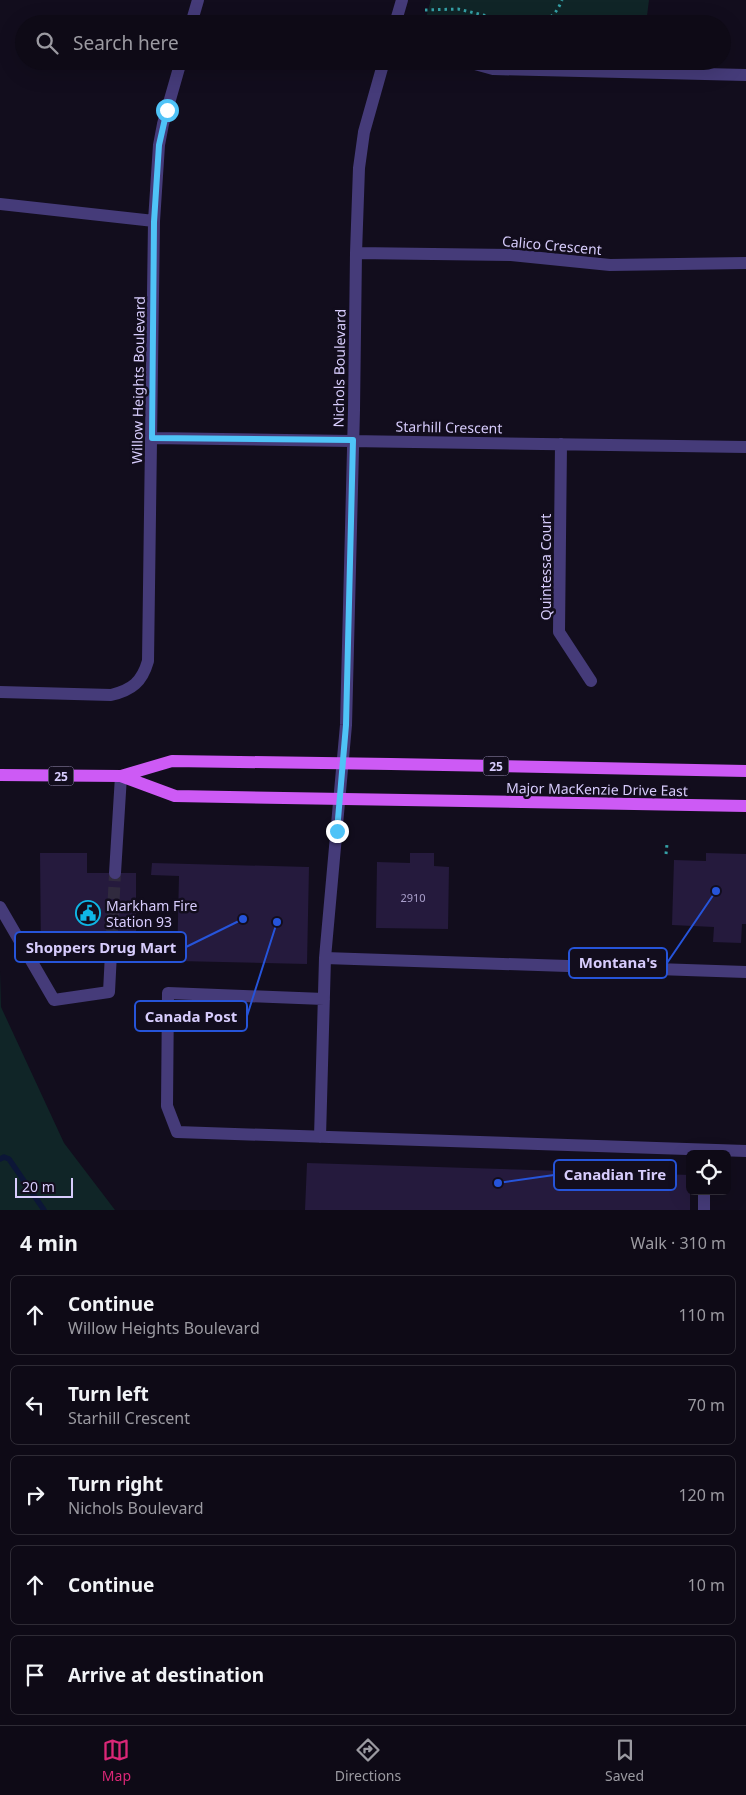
<!DOCTYPE html>
<html lang="en">
<head>
<meta charset="utf-8">
<style>
	body { margin:0; font-family:"Noto Sans",sans-serif; background:#1c1823; color:#f1f3f6 }
	.controls { position:absolute; right:15px; bottom:15px; display:grid; overflow:hidden; border-radius:8px; box-shadow:0 5px 20px #0002 }
	.controls button { width:45px; height:45px; display:grid; place-items:center; padding:0; border:0; border-bottom:1px solid #2e2b35; background:#0e0a16; color:#f1f3f6; font:25px sans-serif }
	.scale { position:absolute; left:15px; bottom:12px; width:58px; box-sizing:border-box; padding-left:5px; border:2px solid #d7ccfc; border-top:0; font-size:14px; line-height:18px; white-space:nowrap; color:#d7ccfc; -webkit-text-stroke:4px #120d1d; paint-order:stroke }
	.stop { position:absolute; width:15px; height:15px; margin:-11px; border:4px solid #4fc3f7; border-radius:50%; background:#fff }
	.stop.end { background:#4fc3f7; border-color:#fff; box-shadow:0 1px 5px #0008 }
	.list { margin:0; padding:0; list-style:none }
	h2 { display:flex; justify-content:space-between; align-items:center; height:65px; margin:0; padding:0 20px; font-size:21px }
	h2 small { font-size:16px; font-weight:400; color:#9b9aa1 }
	.list li { display:grid; grid-template-columns:32px 1fr auto; gap:15px; align-items:center; box-sizing:border-box; height:80px; margin:0 10px 10px; padding:0 10px; border:1px solid #2e2b35; border-radius:8px }
	.list b { display:block; font-size:19px; white-space:nowrap }
	.list p { margin:0; font-size:16px; white-space:nowrap; color:#9b9aa1 }
	.list em { font-size:16px; font-style:normal; color:#9b9aa1 }
	.icon { flex:none; width:28px; height:28px; fill:none; stroke:currentColor; stroke-width:2; stroke-linecap:round; stroke-linejoin:round }
	.map { position:relative; flex:none; width:746px; height:1210px; overflow:hidden }
	.search { position:absolute; background:#0e0a16; box-shadow:0 5px 20px #0002; left:15px; right:15px; top:15px; height:55px; display:flex; align-items:center; gap:12px; box-sizing:border-box; padding:0 18px; border-radius:28px; color:#9b9aa1; font-size:19px }
	.sheet { height:515px; background:#0e0a16 }
	nav { display:flex; justify-content:space-around; align-items:center; box-sizing:border-box; height:70px; border-top:1px solid #2e2b35; background:#0e0a16; font-size:14px; color:#9b9aa1 }
	nav a { display:grid; justify-items:center; gap:2px }
	nav .on { color:#db2777 }
	.map>svg:first-child { display:block }
</style>
</head>
<body>
<div class="map">
<svg width="746" height="1210" viewBox="0 0 746 1210">
	<rect width="100%" height="100%" fill="#120d1d"/>
	<path fill="#102527" d="M431,0H649L646,24H424Z
		M0,971L1,1007L64,1143L115,1210H0Z"/>
	<g fill="none" stroke-linecap="round" stroke-linejoin="round">
		<path stroke="#0c1637" stroke-width="5.5" d="M0,1159L4,1157L9,1159L44,1210"/>
	</g>
	<path fill="#251a3d" d="M40,853H87V873H136V953H41Z
		M410,853H434V866L449,867L448,929L376,928L377,862L410,863Z
		M706,853L746,854V924H742L741,943L713,942L714,927L672,925L674,860L706,861Z
		M152,863L309,867L307,964L177,961L179,876L151,875Z
		M307,1163L690,1175V1210H305Z"/>
	<g fill="none" stroke-linecap="round" stroke-linejoin="round">
		<path stroke="#302a3e" stroke-width="12" stroke-dasharray="12 6" stroke-linecap="butt" d="M111,953L115,873"/>
		<path stroke="#35a1a7" stroke-width="3" stroke-dasharray="2.5 4" stroke-linecap="butt" d="M425,10L458,9L521,24
			M526,24C545,21 554,20 562,0
			M666,854L667,844"/>
		<path stroke="#453b79" stroke-width="12" d="M191,24L198,0
			M395,24L402,0
			M464,61L493,69L746,75
			M0,204L154,221
			M356,253L511,255L610,265L746,263
			M152,438L746,447
			M561,444L559,632L591,681
			M0,692L111,695C132,690 142,682 148,661L154,221L159,145L163,124L181,61
			M115,873L121,776
			M0,907L54,1000L109,992L111,953
			M325,958L746,972
			M324,999L168,993L167,1106L177,1132L746,1151
			M320,1137L325,958L346,725L354,410L356,253L359,168L364,132L384,61
			M704,1210V1191"/>
		<path stroke="#cd5af5" stroke-width="12" d="M0,775L121,776L172,761L391,764L746,771
			M121,776L175,796L746,806"/>
	</g>
	<g fill="none" stroke-linecap="round" stroke-linejoin="round">
		<path stroke="#4fc3f7" stroke-width="6" d="M167,110L159,145L154,222L152,438L353,440L346,725L337,831"/>
	</g>
	<defs>
		<symbol id="civic-ring" viewBox="-11 -11 22 22"><circle r="9.5" fill="#120d1d" stroke="#0fb6e5" stroke-width="1.5"/><path d="M-.6-6.5H3V-4.5H.6V-3L4-1V1h2V6H-6V1h2V-1L-.6-3ZM-1.2 2.5V6h2.4V2.5Z" fill="#0fb6e5"/></symbol>
	</defs>
	<g fill-rule="evenodd">
		<use href="#civic-ring" x="74" y="899" width="28" height="28"/>
	</g>
	<g text-anchor="middle" dominant-baseline="central" stroke-width="5" stroke-linejoin="round" paint-order="stroke">
		<g font-size="11" fill="#aaa0cc">
			<text x="413" y="897">2910</text>
		</g>
		<g fill="#120d1d" stroke="#9c93b9" stroke-width="1">
			<rect x="483.5" y="756.5" width="25" height="19" rx="4"/>
			<rect x="48.5" y="766.5" width="25" height="19" rx="4"/>
		</g>
		<g font-size="12" font-weight="bold" fill="#d7ccfc">
			<text x="496" y="766">25</text>
			<text x="61" y="776">25</text>
		</g>
		<g font-size="14" fill="#d7ccfc" stroke="#120d1d">
			<text transform="translate(552 245) rotate(5)">Calico Crescent</text>
			<text transform="translate(339 368) rotate(-89)">Nichols Boulevard</text>
			<text transform="translate(138 380) rotate(-89)">Willow Heights Boulevard</text>
			<text transform="translate(449 427) rotate(1)">Starhill Crescent</text>
			<text transform="translate(545 567) rotate(-90)">Quintessa Court</text>
			<text transform="translate(597 789) rotate(1)">Major MacKenzie Drive East</text>
		</g>
		<g font-size="14" fill="#d7ccfc" stroke="#120d1d" text-anchor="start">
			<text x="106" y="905">Markham Fire<tspan x="106" dy="16">Station 93</tspan></text>
		</g>
	</g>
	<path fill="none" stroke="#2654da" stroke-width="2" d="M243 919L186 947M716 891L667 963M277 922L247 1016M498 1183L554 1175"/>
	<g fill="#2654da" stroke="#120d1d" stroke-width="2">
		<circle cx="243" cy="919" r="5"/>
		<circle cx="716" cy="891" r="5"/>
		<circle cx="277" cy="922" r="5"/>
		<circle cx="498" cy="1183" r="5"/>
	</g>
	<g fill="#120d1d" stroke="#2654da" stroke-width="2">
		<rect x="15" y="932" width="171" height="30" rx="5"/>
		<rect x="569" y="948" width="98" height="30" rx="5"/>
		<rect x="135" y="1001" width="112" height="30" rx="5"/>
		<rect x="554" y="1160" width="122" height="30" rx="5"/>
	</g>
	<g font-size="15" text-anchor="middle" font-weight="bold" fill="#d7ccfc">
		<text x="101" y="953">Shoppers Drug Mart</text>
		<text x="618" y="968">Montana's</text>
		<text x="191" y="1022">Canada Post</text>
		<text x="615" y="1180">Canadian Tire</text>
	</g>
</svg>
<div class="controls">
<button><svg class="icon" aria-label="locate" viewBox="0 0 24 24"><circle cx="12" cy="12" r="6"/><path d="M12 2v4M12 18v4M2 12h4M18 12h4"/></svg></button>
</div>
<div class="scale">20 m</div>
<div class="stop" style="left:167px;top:110px"></div>
<div class="stop end" style="left:337px;top:831px"></div>
<div class="search"><svg class="icon" aria-label="search" viewBox="0 0 24 24"><circle cx="10" cy="10" r="6"/><path d="M15 15l6 6"/></svg>Search here</div>
</div>
<section class="sheet">
<h2>4 min<small>Walk · 310 m</small></h2>
<ul class="list">
<li><svg class="icon" aria-label="ahead" viewBox="0 0 24 24"><path d="M12 20V5M6 11l6-6 6 6"/></svg><div><b>Continue</b><p>Willow Heights Boulevard</p></div><em>110 m</em></li>
<li><svg class="icon" aria-label="left" viewBox="0 0 24 24"><path d="M17 20v-9H6M10 6l-5 5 5 5"/></svg><div><b>Turn left</b><p>Starhill Crescent</p></div><em>70 m</em></li>
<li><svg class="icon" aria-label="right" viewBox="0 0 24 24"><path d="M7 20v-9h11M14 6l5 5-5 5"/></svg><div><b>Turn right</b><p>Nichols Boulevard</p></div><em>120 m</em></li>
<li><svg class="icon" aria-label="ahead" viewBox="0 0 24 24"><path d="M12 20V5M6 11l6-6 6 6"/></svg><div><b>Continue</b></div><em>10 m</em></li>
<li><svg class="icon" aria-label="arrive" viewBox="0 0 24 24"><path d="M6 21V4h12l-3 4 3 4H6"/></svg><div><b>Arrive at destination</b></div></li>
</ul>
</section>
<nav>
<a class="on"><svg class="icon" aria-label="map" viewBox="0 0 24 24"><path d="M3 6l6-2 6 2 6-2v14l-6 2-6-2-6 2zM9 4v14M15 6v14"/></svg>Map</a>
<a><svg class="icon" aria-label="directions" viewBox="0 0 24 24"><path d="M12 3l9 9-9 9-9-9zM9 14v-3h6M13 9l2 2-2 2"/></svg>Directions</a>
<a><svg class="icon" aria-label="saved" viewBox="0 0 24 24"><path d="M7 4h10v16l-5-4-5 4z"/></svg>Saved</a>
</nav>
</body>
</html>
